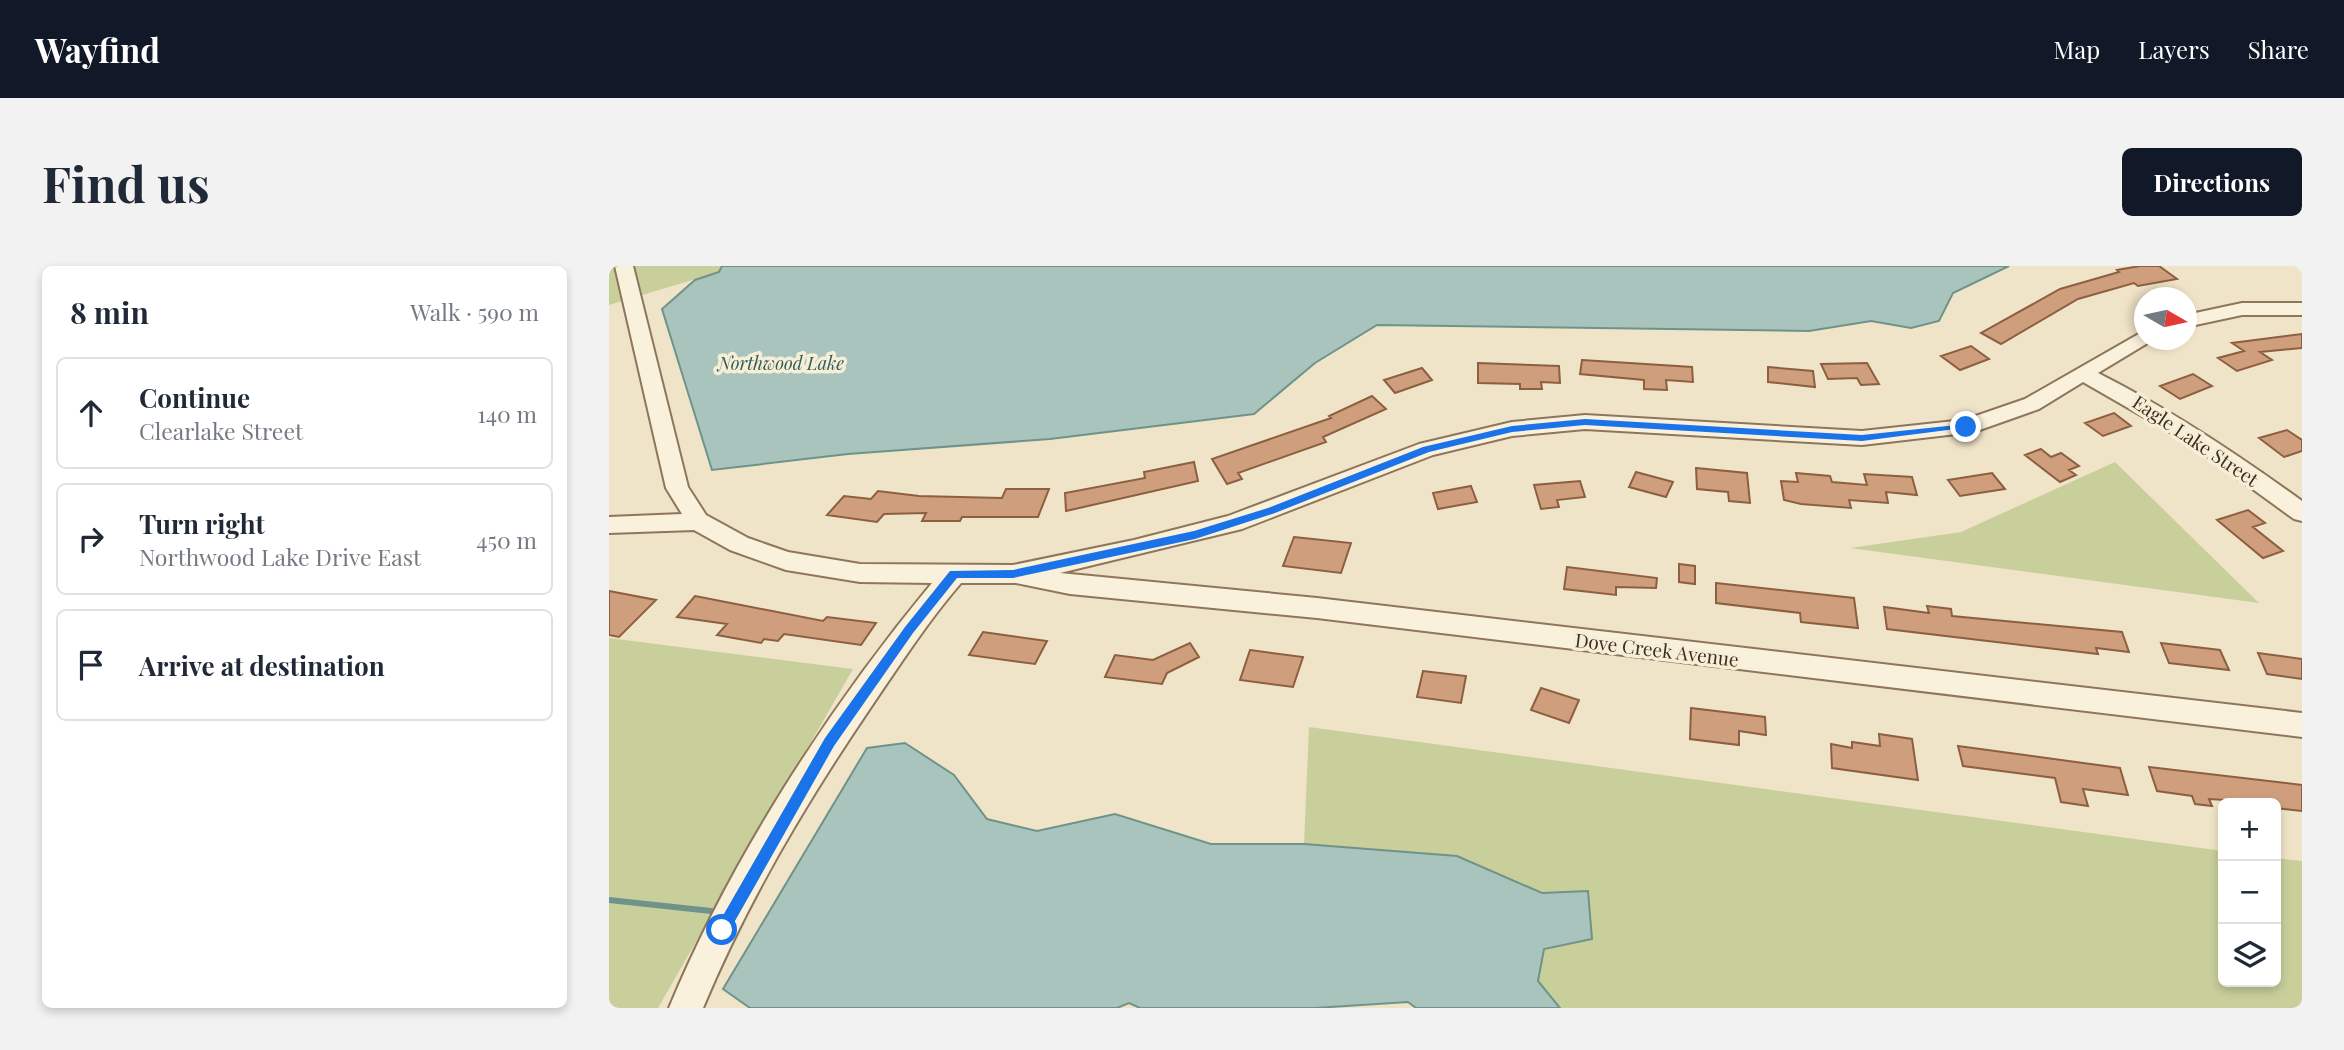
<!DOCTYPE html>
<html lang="en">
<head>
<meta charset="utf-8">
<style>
	body { margin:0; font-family:"Playfair Display",serif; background:#f2f2f3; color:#1f2937 }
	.controls { position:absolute; right:21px; bottom:21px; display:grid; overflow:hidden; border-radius:10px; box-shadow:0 4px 10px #0003 }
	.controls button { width:63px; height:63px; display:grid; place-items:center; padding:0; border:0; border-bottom:2px solid #e0e1e3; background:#fff; color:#1f2937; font:35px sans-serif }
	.compass { position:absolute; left:1525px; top:21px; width:63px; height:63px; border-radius:50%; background:#fff; box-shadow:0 4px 10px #0003; rotate:99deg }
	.stop { position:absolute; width:21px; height:21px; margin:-16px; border:5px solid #1a73e8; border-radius:50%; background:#fff }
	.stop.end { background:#1a73e8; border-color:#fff; box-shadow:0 2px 7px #0008 }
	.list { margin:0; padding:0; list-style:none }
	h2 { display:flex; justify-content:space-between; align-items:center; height:91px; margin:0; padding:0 28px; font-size:30px }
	h2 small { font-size:23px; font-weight:400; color:#747a83 }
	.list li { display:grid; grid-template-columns:46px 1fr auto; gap:21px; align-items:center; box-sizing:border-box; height:112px; margin:0 14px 14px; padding:0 14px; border:2px solid #e0e1e3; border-radius:10px }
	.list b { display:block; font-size:26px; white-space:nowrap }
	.list p { margin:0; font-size:23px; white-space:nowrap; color:#747a83 }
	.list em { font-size:23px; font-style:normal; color:#747a83 }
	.icon { flex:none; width:38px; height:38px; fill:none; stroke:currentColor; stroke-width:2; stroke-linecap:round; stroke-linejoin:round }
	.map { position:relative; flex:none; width:1693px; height:742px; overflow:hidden; border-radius:10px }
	header { display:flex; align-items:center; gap:42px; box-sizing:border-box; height:98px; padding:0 35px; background:#111827; color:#fff }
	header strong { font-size:33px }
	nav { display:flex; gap:38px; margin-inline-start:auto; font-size:24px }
	.intro { display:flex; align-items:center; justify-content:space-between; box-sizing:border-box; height:168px; padding:0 42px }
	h1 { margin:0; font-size:49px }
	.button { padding:18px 32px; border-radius:10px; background:#111827; color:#fff; font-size:24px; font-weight:700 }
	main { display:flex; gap:42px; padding:0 42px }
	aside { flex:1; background:#fff; border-radius:10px; box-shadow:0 4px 10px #0003 }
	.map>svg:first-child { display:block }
</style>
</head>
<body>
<header>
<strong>Wayfind</strong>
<nav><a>Map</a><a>Layers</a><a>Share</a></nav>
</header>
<div class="intro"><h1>Find us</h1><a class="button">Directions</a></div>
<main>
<aside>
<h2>8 min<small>Walk · 590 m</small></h2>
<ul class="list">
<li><svg class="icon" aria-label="ahead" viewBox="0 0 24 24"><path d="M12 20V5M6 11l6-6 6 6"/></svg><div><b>Continue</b><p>Clearlake Street</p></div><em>140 m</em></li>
<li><svg class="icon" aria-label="right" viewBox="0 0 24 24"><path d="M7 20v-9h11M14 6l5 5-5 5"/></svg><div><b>Turn right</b><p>Northwood Lake Drive East</p></div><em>450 m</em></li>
<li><svg class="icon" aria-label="arrive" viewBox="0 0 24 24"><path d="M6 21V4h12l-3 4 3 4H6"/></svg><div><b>Arrive at destination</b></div></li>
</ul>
</aside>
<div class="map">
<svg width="1693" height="742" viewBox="0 0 1693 742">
	<rect width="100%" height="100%" fill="#f0e4c8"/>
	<path fill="#c9cf9b" d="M0,0H113L110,6L0,39Z
		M1506,196L1650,337L1241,282L1352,266Z
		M0,372L244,403L49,742H0Z
		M700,461L1614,585V716H1667V592L1693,595V742H951L929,715L935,683L979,625L933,627L848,590L695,578Z"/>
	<path fill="#a9c4bc" stroke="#6f938a" stroke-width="2" d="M113,0H1400L1344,27L1330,55L1302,62L1262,55L1200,65L768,59L706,97L645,148L441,173L239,188L103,204L53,43L86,14L110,6Z
		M296,477L345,509L378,553L428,565L506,548L602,578H695L848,590L933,627L979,625L983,673L935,683L929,715L951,742H807L799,736L706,742H531L520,737L508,742H141L114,723L258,482Z"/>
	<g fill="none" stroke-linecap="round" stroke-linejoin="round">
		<path stroke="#6f938a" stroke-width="6" d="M0,634L102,645"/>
	</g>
	<path fill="#cf9f7d" stroke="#8d5f41" stroke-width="2" d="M1531,0H1550L1568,13L1529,20L1525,17L1469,33L1392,78L1372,67L1451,23L1510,6L1508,4Z
		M1693,68V82L1651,86L1663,94L1628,105L1609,92L1635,85L1623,77Z
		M1362,80L1380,93L1351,104L1332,90Z
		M973,94L1083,101L1084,116L1057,114L1058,124L1035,123V114L971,108Z
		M869,97L950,100L951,117L932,116L933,123H911V118L869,117Z
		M1258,97L1270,118L1252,119L1248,112L1219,113L1212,98Z
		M1159,101L1204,105L1206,121L1159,116Z
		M813,102L823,114L786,127L775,114Z
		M1584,108L1603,120L1571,133L1551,120Z
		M763,130L777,143L714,171L717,176L629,207L633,213L618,218L603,193L722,152L720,150Z
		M1505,147L1522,160L1494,170L1476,157Z
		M1678,164L1693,174V185L1675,191L1650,172Z
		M1432,183L1442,191L1452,187L1470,200L1460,204L1467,209L1451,216L1416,189Z
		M585,196L589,215L457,245L456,227L536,212L535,206Z
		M1087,202L1138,207L1141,237L1120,235L1119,226L1088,223Z
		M1027,206L1064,216L1057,231L1020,221Z
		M1187,207L1221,210L1223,216L1258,219L1255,208L1303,211L1308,229L1277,226L1279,237L1240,234L1242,242L1192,238L1175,234L1172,215L1189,216Z
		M1383,207L1396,223L1351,230L1339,214Z
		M971,215L976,231L948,234L950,241L932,243L925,219Z
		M862,220L868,236L829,243L824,227Z
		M397,223H440L429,251H353L351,255H313L317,247L275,248L268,256L218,249L235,230L262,233L269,225L310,230L393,232Z
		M1639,244L1656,257L1644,261L1674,285L1654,292L1608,254Z
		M685,271L742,277L732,307L674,300Z
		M1070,298L1086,300V318L1070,316Z
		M958,301L1048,312L1047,322L1007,321V329L955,323Z
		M1107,317L1245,332L1249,362L1192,356L1191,347L1107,337Z
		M0,325L47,334L10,371L0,369Z
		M86,330L214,355L218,351L267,357L252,379L175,368L169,375L155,373L152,377L108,369L118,358L68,351Z
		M1318,340L1342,343L1343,350L1513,366L1520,386L1487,382L1489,388L1278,363L1275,341L1320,347Z
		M374,366L438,375L426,398L360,389Z
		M581,377L590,391L558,407L553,418L496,411L506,389L544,394Z
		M1552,377L1611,384L1620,404L1560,397Z
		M641,384L694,391L684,421L631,414Z
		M1649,387L1693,393V413L1658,408Z
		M814,405L857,410L852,437L808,431Z
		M932,422L970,434L960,457L922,444Z
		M1082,442L1156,451L1157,469L1130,465V479L1081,473Z
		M1270,468L1303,473L1309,514L1223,502L1222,478L1243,482V476L1271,480Z
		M1349,480L1511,502L1519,529L1474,523L1479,540L1452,536L1446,512L1354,500Z
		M1540,501L1693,519V545L1667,542V537L1600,533L1603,540L1586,538L1583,530L1548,525Z"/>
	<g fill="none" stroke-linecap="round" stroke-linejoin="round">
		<defs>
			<path id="minor" d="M6,0H24L79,221L97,249L139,272L179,286L251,298L404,299L525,274L619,250L810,178L903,156L976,149L1253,165L1355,154L1416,133L1535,65V74L1542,75L1489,107C1561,143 1628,188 1693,235V255L1685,253L1580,177L1474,116L1430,143L1365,166L1253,179L976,163L903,170L824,189L633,263L451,307L708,332L1693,447V471L708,352L461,328L407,317H352C319,355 292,397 264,438C198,535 139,634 94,742H60C121,594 221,440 323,317L251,316L177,304L121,284L85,264L0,267V251L73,248L57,222Z
				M1633,37H1693V49H1633L1577,61V49Z"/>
		</defs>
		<use href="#minor" stroke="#8d765c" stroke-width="4"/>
		<use href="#minor" fill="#faf1dc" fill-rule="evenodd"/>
	</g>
	<path fill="#1a73e8" d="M976,153L1253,169L1357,158L1362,161L1253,175L976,159L903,166L820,186L666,247L586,273L404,312H348L304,367L225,480L118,669H108V660L216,472L296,361L341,305L404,304L585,265L659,242L814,181L903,160Z"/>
	<g text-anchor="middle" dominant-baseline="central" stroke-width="7" stroke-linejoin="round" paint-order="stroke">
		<g font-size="18" font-style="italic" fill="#2f5d5a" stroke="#f7eed8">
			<text x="172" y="97">Northwood Lake</text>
		</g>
		<g font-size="19" fill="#3d2e20" stroke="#f7eed8">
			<text transform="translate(1587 174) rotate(34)">Eagle Lake Street</text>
			<text transform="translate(1048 383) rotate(7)">Dove Creek Avenue</text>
		</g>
	</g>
</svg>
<div class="controls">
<button>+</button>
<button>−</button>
<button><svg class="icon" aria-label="layers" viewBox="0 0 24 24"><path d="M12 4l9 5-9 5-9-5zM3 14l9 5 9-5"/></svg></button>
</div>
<svg class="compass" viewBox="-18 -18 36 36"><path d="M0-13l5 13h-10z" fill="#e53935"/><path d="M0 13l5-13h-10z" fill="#747a83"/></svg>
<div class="stop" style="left:113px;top:664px"></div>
<div class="stop end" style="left:1357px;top:161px"></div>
</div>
</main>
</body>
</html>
